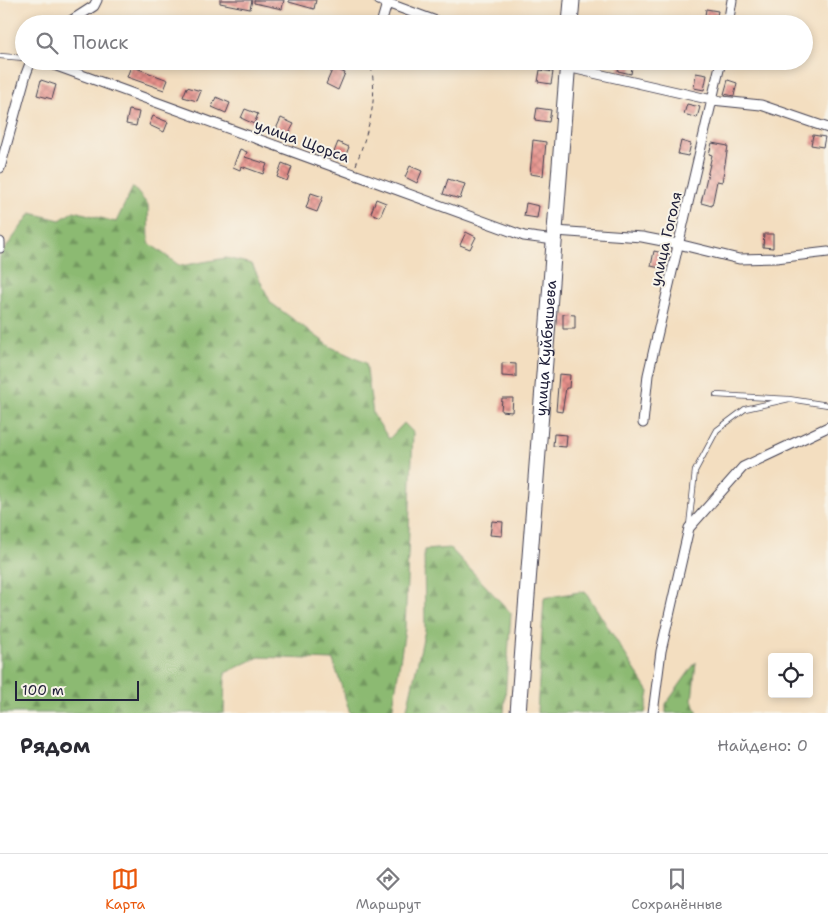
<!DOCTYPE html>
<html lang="ru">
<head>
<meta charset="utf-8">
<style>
	body { margin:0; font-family:"Shantell Sans",sans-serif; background:#f7f7f7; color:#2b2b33 }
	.controls { position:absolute; right:15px; bottom:15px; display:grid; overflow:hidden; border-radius:5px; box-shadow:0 2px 8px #0003 }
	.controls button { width:45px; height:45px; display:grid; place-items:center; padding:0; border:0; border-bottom:1px solid #e1e1e2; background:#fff; color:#2b2b33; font:25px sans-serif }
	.scale { position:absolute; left:15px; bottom:12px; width:124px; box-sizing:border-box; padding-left:5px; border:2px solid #22223b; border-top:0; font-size:14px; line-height:18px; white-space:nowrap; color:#22223b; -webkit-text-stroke:4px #f7f3e8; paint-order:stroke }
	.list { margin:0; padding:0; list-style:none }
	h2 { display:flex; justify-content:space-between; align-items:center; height:65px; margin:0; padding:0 20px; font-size:21px }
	h2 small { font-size:16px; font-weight:400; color:#7c7c81 }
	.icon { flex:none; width:28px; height:28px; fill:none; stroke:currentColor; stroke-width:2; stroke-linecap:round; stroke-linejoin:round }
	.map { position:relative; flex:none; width:828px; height:713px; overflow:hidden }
	.search { position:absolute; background:#fff; box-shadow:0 2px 8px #0003; left:15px; right:15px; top:15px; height:55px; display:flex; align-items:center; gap:12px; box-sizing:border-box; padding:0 18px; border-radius:28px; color:#7c7c81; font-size:19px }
	.sheet { height:140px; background:#fff }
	nav { display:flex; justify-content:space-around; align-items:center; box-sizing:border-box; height:70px; border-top:1px solid #e1e1e2; background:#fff; font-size:14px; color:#7c7c81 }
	nav a { display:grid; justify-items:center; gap:2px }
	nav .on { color:#ea580c }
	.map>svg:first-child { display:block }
</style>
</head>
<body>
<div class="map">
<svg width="828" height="713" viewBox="0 0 828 713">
	<defs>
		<pattern id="forest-firs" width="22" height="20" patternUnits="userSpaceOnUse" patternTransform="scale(1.25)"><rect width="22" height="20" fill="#8cba72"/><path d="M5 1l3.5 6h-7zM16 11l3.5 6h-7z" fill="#72975f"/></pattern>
		<pattern id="building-cross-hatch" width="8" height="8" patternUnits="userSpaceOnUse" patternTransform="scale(1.25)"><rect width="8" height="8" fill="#e8918b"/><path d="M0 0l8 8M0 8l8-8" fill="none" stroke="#bc7673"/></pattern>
	</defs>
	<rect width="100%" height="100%" fill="#f7f3e8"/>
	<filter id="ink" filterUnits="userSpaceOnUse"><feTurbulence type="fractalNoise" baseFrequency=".02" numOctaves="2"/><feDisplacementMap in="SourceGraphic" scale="10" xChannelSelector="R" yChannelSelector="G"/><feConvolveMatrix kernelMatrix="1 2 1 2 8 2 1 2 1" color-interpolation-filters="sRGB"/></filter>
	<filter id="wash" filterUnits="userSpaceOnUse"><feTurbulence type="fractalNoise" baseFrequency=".0096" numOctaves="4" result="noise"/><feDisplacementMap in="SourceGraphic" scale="20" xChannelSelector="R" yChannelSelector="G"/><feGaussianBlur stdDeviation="1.12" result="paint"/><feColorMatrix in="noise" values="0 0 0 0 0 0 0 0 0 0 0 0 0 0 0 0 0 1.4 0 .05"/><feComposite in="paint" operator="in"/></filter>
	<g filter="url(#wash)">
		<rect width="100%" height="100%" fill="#f3dec0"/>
		<path fill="url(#forest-firs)" stroke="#576e56" d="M133,187L148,205L149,243L180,266L226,258L252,264L271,303L331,347L366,363L373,414L389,439L404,423L413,432L405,629L392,713H350L333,660L259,657L225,673L224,713H0V256L31,213L60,220L74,211L116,222Z
			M450,548L511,613L504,713H406L425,630L424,550Z
			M585,591L649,692L645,713H537L544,598Z
			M696,662L692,700L698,713H666V704Z"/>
		<g id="blocks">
			<path fill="url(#building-cross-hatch)" d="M220,0H252L250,9L220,3Z
				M254,0H284L282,9L254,3Z
				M289,0H316L314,9L289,2Z
				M706,9L718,11L715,24L704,22Z
				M620,61H633L631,74L618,71Z
				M131,66L168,80L164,90L127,77Z
				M333,68L345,73L338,90L326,84Z
				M540,70L553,72L551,84L538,82Z
				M696,73L707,75L704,90L694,88Z
				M41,80L56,85L52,99L37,95Z
				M728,80L737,83L734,96L724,94Z
				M187,87L201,91L197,101L183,97Z
				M216,97L230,103L226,113L212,107Z
				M687,104L700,107L697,118L684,114Z
				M537,108L551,110L549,122L535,120Z
				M245,109L258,114L254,124L241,118Z
				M129,110L139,112L136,126L126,124Z
				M153,116L168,122L164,132L149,125Z
				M281,118L294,124L288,135L276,129Z
				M813,135L825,137L823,147L811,145Z
				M533,140L546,142L543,176L530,174Z
				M681,141L691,144L688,156L678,154Z
				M338,142L349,147L345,157L334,152Z
				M712,143L728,146L722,182L717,181L712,206L701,203L712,155L709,154Z
				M240,149L247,152L245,157L267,164L263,174L241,166L240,170L233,167Z
				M282,163L292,167L287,181L277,177Z
				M410,166L422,171L417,183L405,177Z
				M448,179L465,184L460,199L443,194Z
				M311,193L323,197L317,212L306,208Z
				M376,199L386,203L380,217L371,213Z
				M526,203L539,206L537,218L524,216Z
				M466,232L476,237L470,249L460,245Z
				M764,234H773V248L763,247Z
				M654,251L667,254L664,269L651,266Z
				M563,314L575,315V329H563Z
				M502,363L516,364V377L502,376Z
				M559,374L570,375L569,388H566L562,412L556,411Z
				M502,398H513L512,412L501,411Z
				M554,434L567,435L566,447L553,446Z
				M492,521L503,522L502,536L490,535Z"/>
		</g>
	</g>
	<g filter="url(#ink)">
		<use href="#blocks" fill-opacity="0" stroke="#413e4f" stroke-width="1"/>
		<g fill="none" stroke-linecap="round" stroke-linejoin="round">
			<defs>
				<path id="lane" d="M0,56L24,58
					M291,61L307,65L370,61
					M716,395L789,399L828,405
					M689,526L695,471L717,430L745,409L789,399"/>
				<path id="street" d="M379,0L444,24
					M66,24L94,6L97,0
					M381,24L388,0
					M728,24L732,0
					M43,61L524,236L554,240
					M567,67L712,100L761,105L828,128
					M0,168L26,74L31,61
					M555,231L642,237L678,244L739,259L776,258L828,252
					M0,242V248
					M643,423L648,375L721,61
					M653,713L661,651L689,528L743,467L828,427"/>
				<g id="highway">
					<path d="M570,24L572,0"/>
					<path id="s1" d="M518,713L568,61"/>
				</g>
			</defs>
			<use href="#lane" stroke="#413e4f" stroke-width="6"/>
			<use href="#street" stroke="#413e4f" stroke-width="11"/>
			<use href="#highway" stroke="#413e4f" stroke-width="17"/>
			<path stroke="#413e4f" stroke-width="1" stroke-dasharray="4 4" stroke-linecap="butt" d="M356,165C367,132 379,102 371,67"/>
			<use href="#lane" stroke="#fff" stroke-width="4.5"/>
			<use href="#street" stroke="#fff" stroke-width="9"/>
			<use href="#highway" stroke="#fff" stroke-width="15"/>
		</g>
	</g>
	<g text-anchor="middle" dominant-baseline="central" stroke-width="4" stroke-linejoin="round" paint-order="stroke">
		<g font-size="15" fill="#22223b" stroke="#f7f3e8">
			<text transform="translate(302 141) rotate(20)">улица Щорса</text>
			<text transform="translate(666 239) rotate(-77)">улица Гоголя</text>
			<text stroke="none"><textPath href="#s1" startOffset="366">улица Куйбышева</textPath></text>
		</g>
	</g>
</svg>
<div class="controls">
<button><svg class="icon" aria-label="locate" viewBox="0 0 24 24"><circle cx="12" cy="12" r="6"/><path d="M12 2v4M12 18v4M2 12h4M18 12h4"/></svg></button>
</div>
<div class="scale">100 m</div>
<div class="search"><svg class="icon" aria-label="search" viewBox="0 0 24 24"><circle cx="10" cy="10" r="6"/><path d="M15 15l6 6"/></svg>Поиск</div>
</div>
<section class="sheet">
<h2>Рядом<small>Найдено: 0</small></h2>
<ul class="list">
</ul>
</section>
<nav>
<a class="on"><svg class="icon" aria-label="map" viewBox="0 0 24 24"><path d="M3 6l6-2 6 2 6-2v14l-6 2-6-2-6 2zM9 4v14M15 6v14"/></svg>Карта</a>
<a><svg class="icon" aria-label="directions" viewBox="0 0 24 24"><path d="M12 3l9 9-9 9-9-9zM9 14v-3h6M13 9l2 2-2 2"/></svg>Маршрут</a>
<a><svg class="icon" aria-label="saved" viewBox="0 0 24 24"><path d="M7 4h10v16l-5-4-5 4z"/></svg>Сохранённые</a>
</nav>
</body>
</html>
